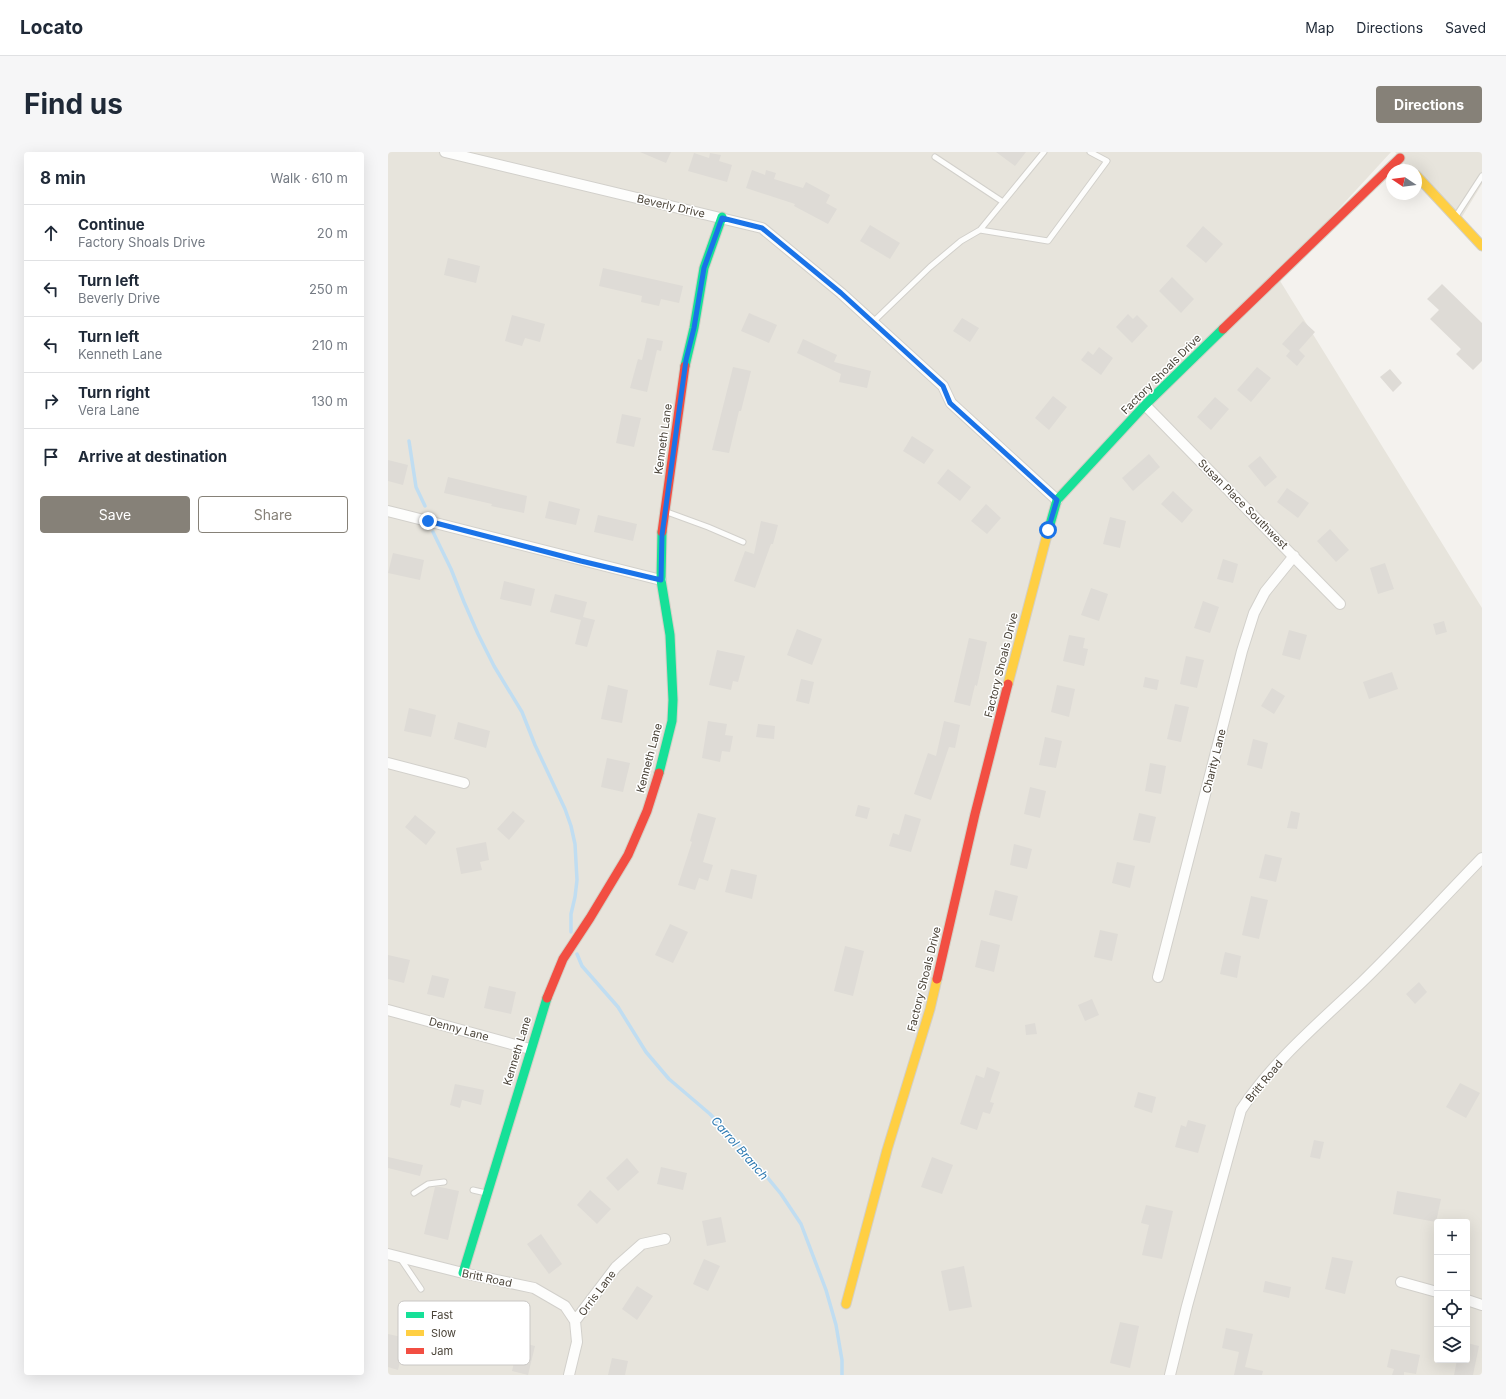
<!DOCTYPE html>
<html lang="en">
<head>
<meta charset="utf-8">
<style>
	body { margin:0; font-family:Inter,sans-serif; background:#f6f6f7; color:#1f2937 }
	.controls { position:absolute; right:12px; bottom:12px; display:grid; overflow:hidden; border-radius:4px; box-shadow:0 4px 16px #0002 }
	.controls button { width:36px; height:36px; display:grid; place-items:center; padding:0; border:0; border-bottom:1px solid #e0e1e3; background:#fff; color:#1f2937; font:20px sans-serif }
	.compass { position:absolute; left:998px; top:12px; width:36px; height:36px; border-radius:50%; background:#fff; box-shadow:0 4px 16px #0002; rotate:283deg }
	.stop { position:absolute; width:12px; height:12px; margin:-9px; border:3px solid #1a73e8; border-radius:50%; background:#fff }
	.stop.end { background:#1a73e8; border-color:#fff; box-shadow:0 1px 4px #0008 }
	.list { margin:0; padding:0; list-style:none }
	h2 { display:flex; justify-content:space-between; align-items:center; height:52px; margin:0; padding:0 16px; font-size:17px }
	h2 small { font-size:13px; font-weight:400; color:#747a83 }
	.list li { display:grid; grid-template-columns:26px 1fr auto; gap:12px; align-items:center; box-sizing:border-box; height:56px; padding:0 16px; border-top:1px solid #e0e1e3 }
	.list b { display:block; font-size:15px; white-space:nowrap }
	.list p { margin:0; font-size:13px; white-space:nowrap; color:#747a83 }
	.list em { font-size:13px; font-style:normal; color:#747a83 }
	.actions { display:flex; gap:8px; padding:12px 16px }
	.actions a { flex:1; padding:9px 0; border:1px solid #868178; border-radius:4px; text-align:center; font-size:14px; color:#868178 }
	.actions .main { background:#868178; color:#fff }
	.icon { flex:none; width:22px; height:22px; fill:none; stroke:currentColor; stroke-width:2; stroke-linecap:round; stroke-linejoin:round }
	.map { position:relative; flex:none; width:1094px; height:1223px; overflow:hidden; border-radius:4px }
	header { display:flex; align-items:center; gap:24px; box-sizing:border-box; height:56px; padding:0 20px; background:#fff; border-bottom:1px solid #e0e1e3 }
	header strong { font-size:19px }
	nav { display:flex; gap:22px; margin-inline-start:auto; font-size:14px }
	.intro { display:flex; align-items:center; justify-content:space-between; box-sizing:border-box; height:96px; padding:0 24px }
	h1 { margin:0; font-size:28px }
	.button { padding:10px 18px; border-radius:4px; background:#868178; color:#fff; font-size:14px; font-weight:700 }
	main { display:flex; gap:24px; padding:0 24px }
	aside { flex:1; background:#fff; border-radius:4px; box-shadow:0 4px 16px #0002 }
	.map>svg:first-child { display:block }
</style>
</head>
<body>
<header>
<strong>Locato</strong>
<nav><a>Map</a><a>Directions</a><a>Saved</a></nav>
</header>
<div class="intro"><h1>Find us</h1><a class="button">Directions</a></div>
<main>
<aside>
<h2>8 min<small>Walk · 610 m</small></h2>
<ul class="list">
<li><svg class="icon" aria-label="ahead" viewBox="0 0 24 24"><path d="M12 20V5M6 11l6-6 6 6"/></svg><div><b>Continue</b><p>Factory Shoals Drive</p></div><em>20 m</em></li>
<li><svg class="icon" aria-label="left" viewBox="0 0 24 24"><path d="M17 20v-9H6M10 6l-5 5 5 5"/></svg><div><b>Turn left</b><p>Beverly Drive</p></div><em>250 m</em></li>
<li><svg class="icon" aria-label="left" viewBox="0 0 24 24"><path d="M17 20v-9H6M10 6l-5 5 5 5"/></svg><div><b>Turn left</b><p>Kenneth Lane</p></div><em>210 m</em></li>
<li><svg class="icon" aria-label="right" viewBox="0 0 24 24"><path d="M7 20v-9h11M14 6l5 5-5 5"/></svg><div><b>Turn right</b><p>Vera Lane</p></div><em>130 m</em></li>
<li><svg class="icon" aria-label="arrive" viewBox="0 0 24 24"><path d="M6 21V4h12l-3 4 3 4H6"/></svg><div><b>Arrive at destination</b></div></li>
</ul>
<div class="actions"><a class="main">Save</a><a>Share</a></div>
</aside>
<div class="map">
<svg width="1094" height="1223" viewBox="0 0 1094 1223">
	<rect width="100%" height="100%" fill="#f4f2ee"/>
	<path fill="#e7e4dc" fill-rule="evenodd" d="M0,0H1003L889,124L1094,456V1223H0ZM1049,1070H1079V1208H1049Z
		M1007,0H1094V32L1069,73L1028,18H1022Z"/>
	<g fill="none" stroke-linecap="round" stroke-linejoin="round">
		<path stroke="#c0ddf1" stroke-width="3.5" d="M21,289L28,335L37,354
			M45,380L63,417L76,450L90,482L106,514L134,560L147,593L177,657L183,674L187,692L189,728L187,745L183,762V780
			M189,802L194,814L230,855L258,900L281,927L322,962L370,1014L393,1042L413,1072L438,1138L448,1173L454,1208V1223"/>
	</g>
	<path fill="#dedbd6" d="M252,0H283L278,11Z
		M608,0H638L627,14Z
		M306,1L321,6L322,1L333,3L331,9L344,13L339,30L300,19Z
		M364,18L377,23L378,18L388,21L386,27L415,36L418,30L442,43L438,51L449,57L440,72L406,54L407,52L358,36Z
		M482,73L512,91L502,107L472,89Z
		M815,74L835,92L818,111L798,94Z
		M60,106L92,114L88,131L56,123Z
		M215,116L295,134L291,151L273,147L271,154L253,150L254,144L211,134Z
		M784,125L806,147L793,161L771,139Z
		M1054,132L1094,171V209L1085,218L1068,202L1073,197L1042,167L1051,158L1039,147Z
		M361,161L389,173L381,191L353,179Z
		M740,162L745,167L749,163L760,174L744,191L728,175Z
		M124,163L157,172L152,190L137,186L134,194L117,189Z
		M574,166L591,176L582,190L565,179Z
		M915,169L927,180L911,198L917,204L909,214L898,204L902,199L894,192Z
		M259,186L275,189L273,199L269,198L259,240L242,236L250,207L254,208Z
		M415,187L449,203L446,210L483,219L479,236L451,230L453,222L409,201Z
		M711,195L725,206L713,223L693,208L700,199L705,203Z
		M345,215L363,219L353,259H351L341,301L324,298Z
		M869,215L883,226L863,250L849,238Z
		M1002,217L1014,231L1005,240L992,225Z
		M665,244L679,255L661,278L647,266Z
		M827,245L841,257L823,278L809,265Z
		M234,262L253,266L246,295L228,291Z
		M524,284L546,298L536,312L515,299Z
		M761,302L772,315L745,339L734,326Z
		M872,304L889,325L877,335L860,314Z
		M0,308L20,313L15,333L0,329Z
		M560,317L583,335L572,349L549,331Z
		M60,325L139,344L136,361L103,354L104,352L56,341Z
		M899,336L921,351L910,366L889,350Z
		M785,339L805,358L794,371L773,352Z
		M161,349L192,357L188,373L157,366Z
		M598,352L613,366L599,382L583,369Z
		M210,363L249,372L245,389L206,380Z
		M722,365L738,369L732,396L715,392Z
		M373,369L390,373L385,392H383L367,436L346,429L357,399L366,402Z
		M942,377L961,398L948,410L929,389Z
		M5,401L36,408L32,428L0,421Z
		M835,407L850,412L845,431L829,427Z
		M997,411L1006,437L990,442L982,416Z
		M116,429L147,437L143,454L112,447Z
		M703,436L720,442L711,469L693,463Z
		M167,442L199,450L195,465L207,468L199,495L187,492L193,468L162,460Z
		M815,449L831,455L822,481L806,476Z
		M1056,469L1059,480L1048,483L1045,472Z
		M409,477L434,487L424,513L399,503Z
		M901,478L919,483L912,508L894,503Z
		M681,483L697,486L695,496L700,497L696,514L675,509Z
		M581,486L599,490L589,534L587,533L582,554L566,550Z
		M329,498L357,504L350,530L345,529L343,538L321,533Z
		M798,504L816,508L809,536L792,532Z
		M1004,520L1010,537L981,547L975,530Z
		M757,525L771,528L769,538L755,535Z
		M413,527L426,530L421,552L408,549Z
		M220,533L240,538L234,571L213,567Z
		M669,533L687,537L681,565L663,560Z
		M884,536L897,544L886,562L873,554Z
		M787,552L801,555L793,590L779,587Z
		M21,556L48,563L43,585L16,579Z
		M320,569L339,572L337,583L345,584L342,600L334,599L332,610L314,606Z
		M556,569L572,573L567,596L561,595L543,648L526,642L540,601L548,604Z
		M70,570L102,579L98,596L66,587Z
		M370,572L387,574L386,587L368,585Z
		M657,585L674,589L668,616L651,613Z
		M865,587L880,591L874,617L859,613Z
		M219,606L242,611L235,640L213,635Z
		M762,611L778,614L773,642L757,639Z
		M642,635L658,639L652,666L636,662Z
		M470,653L482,656L479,667L467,664Z
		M125,659L137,669L121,688L109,677Z
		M903,659L912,661L909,677L899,676Z
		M310,661L328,666L315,710L325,713L320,729L311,726L307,738L290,733L304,690L302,689Z
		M751,661L768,665L762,691L745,688Z
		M517,662L533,667L523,700L501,694L505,681L511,683Z
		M27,663L48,680L38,693L17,675Z
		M98,690L101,708L92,710L94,718L73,722L68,696Z
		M626,692L644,697L639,717L622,713Z
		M877,702L894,706L888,730L871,726Z
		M729,710L747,714L742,736L724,731Z
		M343,717L369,723L364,747L337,740Z
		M607,738L630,744L624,769L601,763Z
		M863,744L880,748L871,787L854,783Z
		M282,772L300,780L285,811L267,803Z
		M712,778L730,782L724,809L706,805Z
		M593,788L612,793L606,820L587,815Z
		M457,794L476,799L465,844L446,839Z
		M837,800L853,804L849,826L832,822Z
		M0,803L22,808L16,831L0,827Z
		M44,823L61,827L56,846L39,842Z
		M1031,830L1039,840L1027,852L1018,842Z
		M101,834L128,840L123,862L96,856Z
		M704,847L711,863L697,869L690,853Z
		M647,871L649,882L638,883L637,873Z
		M599,915L612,920L602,950L606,951L602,962L595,960L589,978L572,972L588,923L596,926Z
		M1072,931L1092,941L1078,966L1058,955Z
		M67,932L96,938L93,953L74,948L72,956L62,953Z
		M750,940L768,945L764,961L746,955Z
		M800,968L818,973L810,1001L787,995L793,973L798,975Z
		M926,988L936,990L932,1007L922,1005Z
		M0,1005L35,1013L32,1024L0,1016Z
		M544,1005L565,1013L554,1042L533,1035Z
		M239,1006L251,1020L230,1039L218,1026Z
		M273,1015L299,1021L295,1038L269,1032Z
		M47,1035H52L71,1039L60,1088L36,1082Z
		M202,1038L223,1057L209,1072L189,1053Z
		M1009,1039L1053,1047L1048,1070L1005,1062Z
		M758,1053L785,1059L774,1107L754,1103L761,1073L753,1071Z
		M333,1065L338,1090L319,1094L314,1069Z
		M153,1082L174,1112L161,1122L139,1092Z
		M944,1105L965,1109L957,1142L937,1137Z
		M316,1107L332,1114L320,1139L305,1132Z
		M576,1114L584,1155L561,1159L553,1119Z
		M877,1129L903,1135L901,1146L875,1140Z
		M249,1134L265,1144L249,1168L234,1157Z
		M732,1170L751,1174L742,1216L722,1211Z
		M838,1176L865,1182L857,1215L875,1219L874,1223H846L851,1200L834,1196Z
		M0,1182L18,1186L10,1218L0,1215Z
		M131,1190L147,1194L140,1223L124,1219Z
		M1079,1191L1091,1194L1085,1223H1066L1069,1208H1079Z
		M1003,1197L1032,1203L1028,1222L1016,1220V1223H1004L1006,1217L999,1215Z
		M224,1206L240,1209L237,1223H220Z"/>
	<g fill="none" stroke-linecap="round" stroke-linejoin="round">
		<defs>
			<path id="lane" d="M547,5L615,50
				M1068,64L1094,24
				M592,78L660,89L719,9L702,0
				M485,170L542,115L573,89L592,78L656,0
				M279,360L320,375L355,390
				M85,1038L98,1041
				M26,1041L40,1032L56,1030
				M12,1106L33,1137"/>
			<path id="street" d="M57,0L374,76L453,141L555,234L563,251L669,348
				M757,253L952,452
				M0,359L273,428
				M0,611L76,631
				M770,825L854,499L866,461L877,440L906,404
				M0,858L142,897
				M0,1102L75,1121L146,1136L177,1154L187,1169
				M1013,1130L1049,1140
				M1079,1148L1094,1153
				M181,1223L189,1190L187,1169L228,1115L254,1092L277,1087
				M782,1223L799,1154L853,958C885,909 932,870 974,830C1015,790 1054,747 1094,706"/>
			<path id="fast" d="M297,214L306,176L316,116L334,65
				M659,383L669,348L757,253L835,177
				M271,621L284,569L285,548L282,483L273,428L274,380
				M75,1121L159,846"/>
			<path id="slow" d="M1028,23L1094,94
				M620,532L659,383
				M458,1152L499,998L542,857L549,827"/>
			<path id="jam" d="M835,177L1012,6
				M274,380L297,214
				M549,827L587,662L620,532
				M159,846L175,807L202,766L240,703L259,659L271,621"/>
		</defs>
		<use href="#lane" stroke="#d2d0cb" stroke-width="7"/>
		<use href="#street" stroke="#d2d0cb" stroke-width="12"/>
		<use href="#fast" stroke="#d3cfc5" stroke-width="11"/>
		<use href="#slow" stroke="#d3cfc5" stroke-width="11"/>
		<use href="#jam" stroke="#d3cfc5" stroke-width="11"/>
		<use href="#lane" stroke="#fdfdfc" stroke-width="5"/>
		<use href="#street" stroke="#fdfdfc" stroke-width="10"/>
		<use href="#fast" stroke="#16e098" stroke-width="9"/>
		<use href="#slow" stroke="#ffcf43" stroke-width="9"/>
		<use href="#jam" stroke="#f24e42" stroke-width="9"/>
	</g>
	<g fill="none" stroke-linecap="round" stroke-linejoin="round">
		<path stroke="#1a73e8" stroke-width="5" d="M40,369L193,409L273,428L274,383L298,208L306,176L316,116L334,66L374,76L453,141L555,234L562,251L669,348L660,378"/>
	</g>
	<g text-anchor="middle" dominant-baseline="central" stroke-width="3" stroke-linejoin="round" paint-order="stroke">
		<g font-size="11" fill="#4b4439" stroke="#fff">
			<text transform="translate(283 54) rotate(13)">Beverly Drive</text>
			<text transform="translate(773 222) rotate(-45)">Factory Shoals Drive</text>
			<text transform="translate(275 287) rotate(-82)">Kenneth Lane</text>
			<text transform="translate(855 352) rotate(45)">Susan Place Southwest</text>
			<text transform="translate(613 513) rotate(-76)">Factory Shoals Drive</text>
			<text transform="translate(261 606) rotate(-75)">Kenneth Lane</text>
			<text transform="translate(826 609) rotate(-76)">Charity Lane</text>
			<text transform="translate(536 827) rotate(-76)">Factory Shoals Drive</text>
			<text transform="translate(71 877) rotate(15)">Denny Lane</text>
			<text transform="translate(129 899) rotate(-73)">Kenneth Lane</text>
			<text transform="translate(876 929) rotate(-50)">Britt Road</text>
			<text transform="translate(99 1126) rotate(12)">Britt Road</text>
			<text transform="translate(209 1141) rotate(-53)">Orris Lane</text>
		</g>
		<g font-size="12" font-style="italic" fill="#2e7ab2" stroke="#fff">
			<text transform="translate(352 996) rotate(49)">Carrol Branch</text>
		</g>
	</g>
	<rect x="10" y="1149" width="132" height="64" rx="6" fill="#fff" stroke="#c9c7c4" stroke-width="1"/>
	<rect x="18" y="1160" width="18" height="6" fill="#16e098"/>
	<rect x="18" y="1178" width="18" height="6" fill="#ffcf43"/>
	<rect x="18" y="1196" width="18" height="6" fill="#f24e42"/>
	<g font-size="11" fill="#4b4439">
		<text x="43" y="1167">Fast</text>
		<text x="43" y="1185">Slow</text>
		<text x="43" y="1203">Jam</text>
	</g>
</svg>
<div class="controls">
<button>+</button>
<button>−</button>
<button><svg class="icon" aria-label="locate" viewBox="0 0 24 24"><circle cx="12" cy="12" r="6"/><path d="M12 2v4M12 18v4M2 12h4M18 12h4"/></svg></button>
<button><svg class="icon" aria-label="layers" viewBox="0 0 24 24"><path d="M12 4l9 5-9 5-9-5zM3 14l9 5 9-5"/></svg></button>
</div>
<svg class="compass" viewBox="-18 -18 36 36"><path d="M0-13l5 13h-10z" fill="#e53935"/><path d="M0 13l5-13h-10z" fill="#747a83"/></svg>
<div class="stop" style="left:660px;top:378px"></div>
<div class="stop end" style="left:40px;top:369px"></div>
</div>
</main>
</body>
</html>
